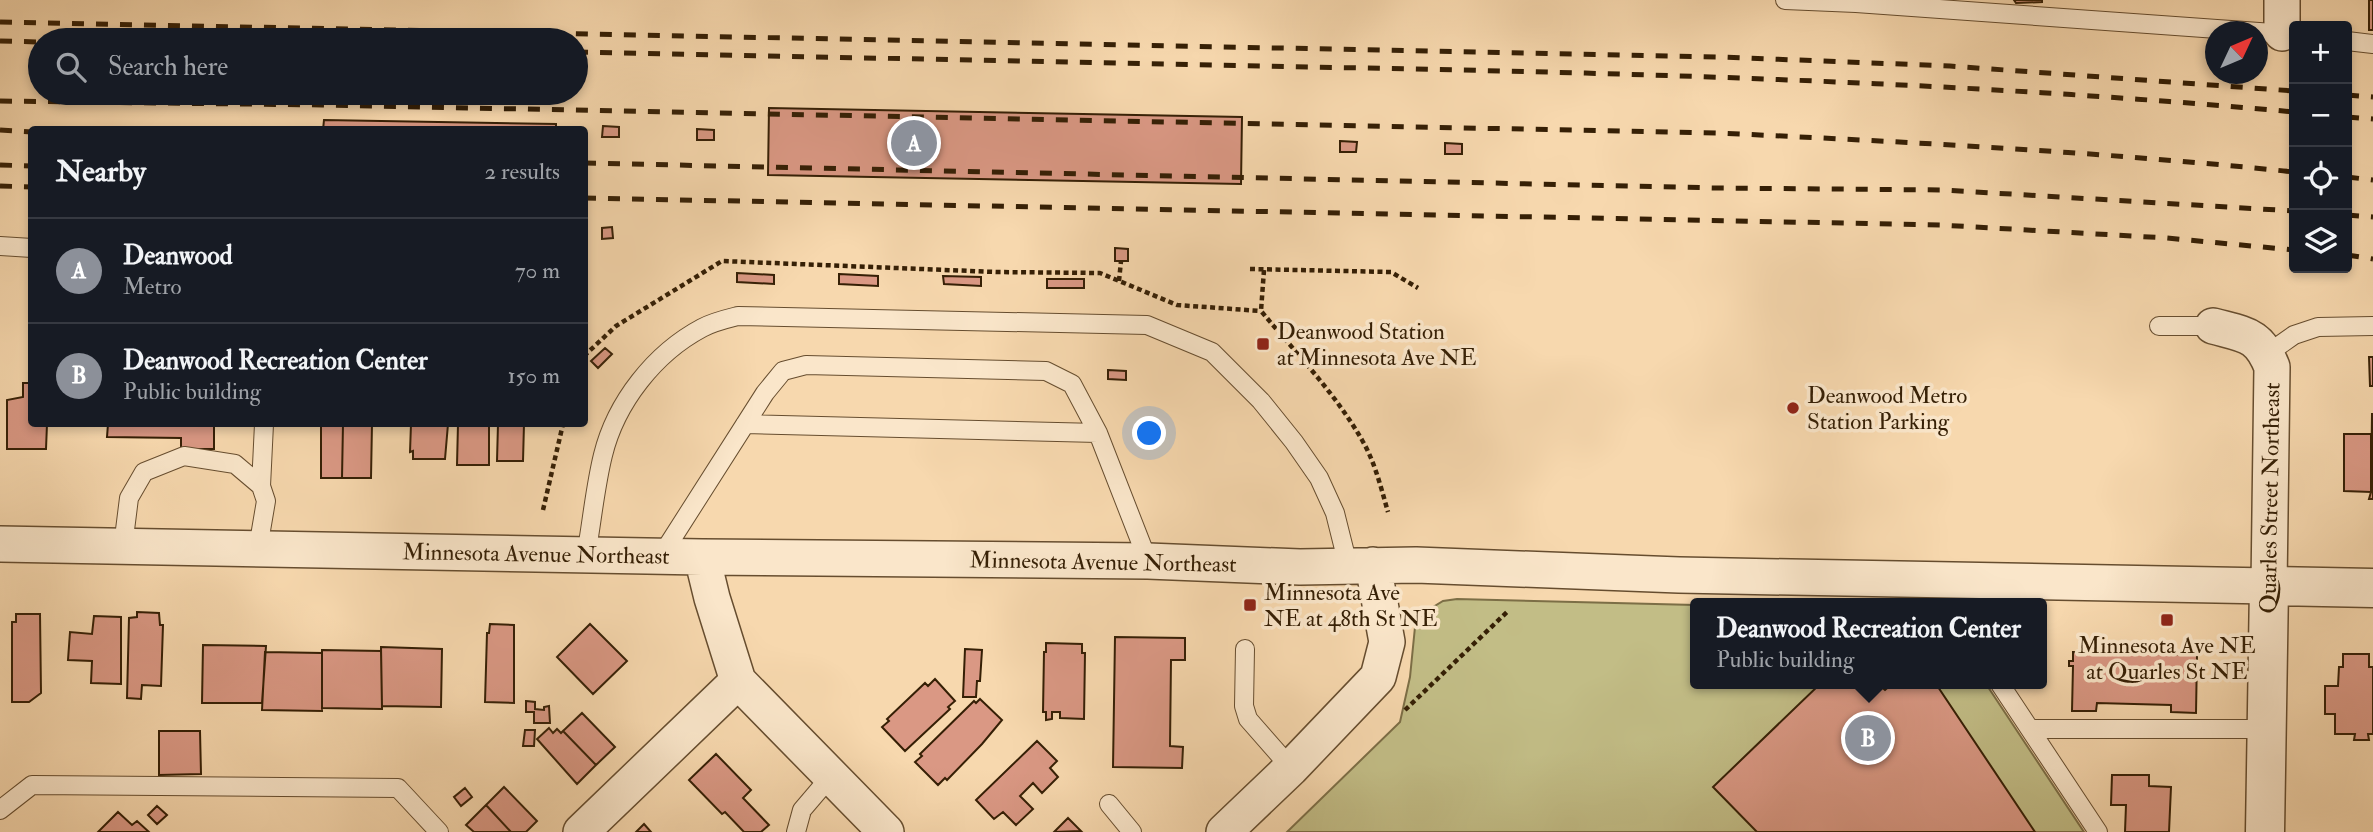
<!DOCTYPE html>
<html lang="en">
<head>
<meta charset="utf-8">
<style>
	body { margin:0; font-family:"IM FELL Double Pica",serif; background:#20242c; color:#f1f3f6 }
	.controls { position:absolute; right:21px; top:21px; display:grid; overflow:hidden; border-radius:7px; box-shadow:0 4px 10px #0003 }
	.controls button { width:63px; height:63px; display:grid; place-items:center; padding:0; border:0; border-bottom:2px solid #363941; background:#171b24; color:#f1f3f6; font:35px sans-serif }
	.compass { position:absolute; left:2205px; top:21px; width:63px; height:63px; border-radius:50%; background:#171b24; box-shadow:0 4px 10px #0003; rotate:46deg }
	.you { position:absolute; left:1150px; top:434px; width:24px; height:24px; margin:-18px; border:5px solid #fff; border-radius:50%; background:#1a73e8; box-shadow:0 0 0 10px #1a73e833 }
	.badge { display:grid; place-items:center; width:46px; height:46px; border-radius:50%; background:#8c9099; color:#fff; font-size:23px; font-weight:700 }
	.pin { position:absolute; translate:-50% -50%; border:4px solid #fff; box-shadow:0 2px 7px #0006 }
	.popup { position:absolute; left:1690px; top:598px; width:357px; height:91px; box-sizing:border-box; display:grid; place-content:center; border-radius:7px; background:#171b24; filter:drop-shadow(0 2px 5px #0005); font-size:23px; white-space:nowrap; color:#9ea1a6 }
	.popup b { font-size:26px; color:#f1f3f6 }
	.popup::after { content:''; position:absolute; left:50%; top:100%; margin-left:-14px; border:14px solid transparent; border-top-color:#171b24 }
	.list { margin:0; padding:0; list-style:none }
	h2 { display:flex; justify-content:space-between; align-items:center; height:91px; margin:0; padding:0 28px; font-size:30px }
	h2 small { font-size:23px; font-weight:400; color:#9ea1a6 }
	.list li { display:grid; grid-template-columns:46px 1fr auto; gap:21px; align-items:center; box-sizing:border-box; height:105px; padding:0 28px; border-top:2px solid #363941 }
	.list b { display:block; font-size:26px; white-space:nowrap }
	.list p { margin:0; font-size:23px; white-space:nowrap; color:#9ea1a6 }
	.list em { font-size:23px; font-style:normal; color:#9ea1a6 }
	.icon { flex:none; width:38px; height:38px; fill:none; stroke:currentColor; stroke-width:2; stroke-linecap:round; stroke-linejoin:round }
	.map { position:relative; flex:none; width:2373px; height:832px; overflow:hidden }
	.search { position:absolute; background:#171b24; box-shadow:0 4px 10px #0003; left:28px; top:28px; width:560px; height:77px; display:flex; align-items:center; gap:18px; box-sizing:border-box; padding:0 24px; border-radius:38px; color:#9ea1a6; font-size:26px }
	.panel { position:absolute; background:#171b24; box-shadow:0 4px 10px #0003; left:28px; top:126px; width:560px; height:301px; border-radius:7px }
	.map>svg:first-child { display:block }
</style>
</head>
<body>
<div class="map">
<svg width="2373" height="832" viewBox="0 0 2373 832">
	<rect width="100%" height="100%" fill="#f7d8ae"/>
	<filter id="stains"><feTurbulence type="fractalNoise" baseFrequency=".00286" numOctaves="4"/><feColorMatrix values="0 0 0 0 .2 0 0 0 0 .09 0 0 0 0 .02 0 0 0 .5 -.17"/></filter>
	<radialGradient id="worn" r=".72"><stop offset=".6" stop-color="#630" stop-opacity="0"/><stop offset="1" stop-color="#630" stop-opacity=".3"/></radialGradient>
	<path fill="#c2bd86" stroke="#7c6e46" stroke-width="2" d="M1457,599L1695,605V684H1986L2084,832H1287L1400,722L1410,677L1415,627L1425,612L1443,601Z"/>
	<path fill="#da9884" stroke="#351f05" stroke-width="2" d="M2014,0H2042V2L2016,3Z
		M2369,0H2373V30H2369Z
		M769,108L1242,117L1241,184L768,175Z
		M324,120L556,124V130H323Z
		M603,126L619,127V137H602Z
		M697,129L714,130V140H697Z
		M1340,141L1357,142L1356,152H1340Z
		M1445,143L1462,144V154H1445Z
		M612,227L613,238L602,239V228Z
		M1115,248L1128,249V261H1115Z
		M737,273L774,275V284L737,282Z
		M839,274L878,276V286L839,284Z
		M943,276L981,277V286L944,284Z
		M1047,279H1084V288H1047Z
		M605,348L612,354L598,368L591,361Z
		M2369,357H2373V386H2370Z
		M1108,370L1126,371V380L1108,379Z
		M23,383H32V424H47L46,449H7V400L23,397Z
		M2372,414H2373V499H2369L2371,492Z
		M108,424H214V449H181V438L107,437Z
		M321,424H343L342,478H321Z
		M343,424H372L371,478H342Z
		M411,424H448L445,459H413V451L410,452Z
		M458,424H489V465H457Z
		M498,424H524L523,461H497Z
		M2344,434H2371V492L2344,491Z
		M137,612L159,613L160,625H163L161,686L142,685L141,699L127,698L129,618L137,617Z
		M16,614H40L41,693L29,702H12V622H16Z
		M94,616L121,617V684L91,683L92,661L68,660L70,632L92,634Z
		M490,624L514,625V703L485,702L487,633H489Z
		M590,624L627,661L593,694L557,657Z
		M1115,637L1185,638V660H1171L1170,746L1183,747L1182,768L1113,767Z
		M1046,643L1082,644V653H1085L1084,719L1060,718V712H1052V719L1046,720V712H1043L1044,652H1046Z
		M203,645L266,646L262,703H202Z
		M381,647L442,649L441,707L382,706Z
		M965,649L982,650L980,681H977L976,697H963Z
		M322,650L381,651L382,709L322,708Z
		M265,652L322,653V711L262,710Z
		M2073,652L2197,655L2196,713L2171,712V705L2097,703L2096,711H2072L2073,666H2069V661H2073Z
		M2343,654H2369V667H2373V734H2368L2369,740H2354L2355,734H2335V714H2325V686H2338L2339,667H2343Z
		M935,679L955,701L948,707L950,709L905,751L882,727L889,721L887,719L925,683L928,686Z
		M1820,684H1878L1885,690L1892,684H1936L2035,832H1757L1713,787Z
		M980,699L1002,720L982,744L947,780L945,778L938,785L915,762L922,756L920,754L974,701L976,703Z
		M526,701L535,702V709L544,710V707L549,706L550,723H534V712H526Z
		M582,713L615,747L596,765L563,731Z
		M549,728L553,733L557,729L561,733L563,731L596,765L577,784L537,739Z
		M525,730H535L534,746H523Z
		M159,731H200L201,774L159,775Z
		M1037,741L1057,761L1050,768L1058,777L1042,793L1033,783L1020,796L1033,809L1016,825L1003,812L994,819L976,800Z
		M716,754L751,790L743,798L769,825L761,832H744L725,812L722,814L689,780Z
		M2112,775H2149V786L2171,787L2169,832H2125L2126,805H2111Z
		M504,787L537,821L526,832H511L486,805Z
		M465,788L472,797L461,806L454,797Z
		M486,805L511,832H474L466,825Z
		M157,806L167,815L157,824L148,815Z
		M118,812L132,825L137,821L149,832H98Z
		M1068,818L1081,831L1054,832Z
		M644,824L651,832H636Z"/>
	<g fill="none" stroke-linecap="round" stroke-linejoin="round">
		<defs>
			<path id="service" d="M1785,0L1856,3L2287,34
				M2347,41L2373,44
				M0,246L32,248
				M2159,326H2213
				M2267,354L2294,335L2318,327L2373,326
				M745,424L1098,433
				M261,486L264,424
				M123,546L129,498L144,472L184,456L235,464L261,486L266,501L258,548
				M586,555C592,522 595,487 603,455C616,402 655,353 702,328C713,322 726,319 738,316L1147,325L1212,352L1261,401L1294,442L1319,478L1335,513L1348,565
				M661,556L765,393L783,371L806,365L1046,371L1072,384L1098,433L1148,561
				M1245,649L1244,706L1248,719L1291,768
				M2000,684L2098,832
				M2031,729H2266
				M1109,804L1132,832
				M0,810L32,785L398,788L439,832
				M796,832L802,810L831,776"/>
			<path id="minor" d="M2282,33V0
				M0,544L702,557L1148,561L1300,567L1416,565L1679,575L2269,586L2272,367C2259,334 2246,335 2213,326
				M702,557L712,598L738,681L886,832
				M581,832L738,681
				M1224,832L1291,768L1378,677L1387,642L1373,565"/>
			<path id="tertiary" d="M2265,832L2269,586L2373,588"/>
		</defs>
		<use href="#service" stroke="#664d2f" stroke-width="20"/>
		<use href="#minor" stroke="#664d2f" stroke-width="38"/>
		<use href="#tertiary" stroke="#664d2f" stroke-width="41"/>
		<path stroke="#351f05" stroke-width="4.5" stroke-dasharray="5 3.5" stroke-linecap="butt" d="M1250,269L1391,272L1418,288
			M1264,270L1261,311C1296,353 1335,393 1362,440C1375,462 1381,488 1388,512
			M1119,281L1121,261
			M584,356L616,326L722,261L996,272L1100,273L1177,305L1261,311
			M543,510L563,424
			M1405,710L1508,611"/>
		<use href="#service" stroke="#fae6ca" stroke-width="18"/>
		<use href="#minor" stroke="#fae6ca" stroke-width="35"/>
		<use href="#tertiary" stroke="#fae6ca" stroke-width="38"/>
		<path stroke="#351f05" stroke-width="5" stroke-dasharray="12 12" stroke-linecap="butt" d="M0,22L1720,57L1950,66L2294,91
			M0,41L40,42
			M576,52C821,57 1065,62 1310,67C1639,73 1967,82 2294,112
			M2347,95L2373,97
			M0,101L323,105L1718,133C1911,142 2103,152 2294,172
			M2347,117L2373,119
			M0,130L32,132
			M584,163L1717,188L1943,190L2294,211
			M0,165L32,166
			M2347,177L2373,180
			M0,186L32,187
			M584,198L1940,225L2167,238L2294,250
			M2347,215L2373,217
			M2347,255L2373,259"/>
	</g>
	<g fill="#8f2418" stroke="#fae6ca" stroke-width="2.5">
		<rect x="1256" y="337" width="14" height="14" rx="3.5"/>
		<circle cx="1793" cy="408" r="7"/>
		<rect x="1243" y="598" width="14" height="14" rx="3.5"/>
		<rect x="2160" y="613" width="14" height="14" rx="3.5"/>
	</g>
	<g text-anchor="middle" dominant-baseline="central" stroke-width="7" stroke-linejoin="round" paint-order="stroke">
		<g font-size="23" fill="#351f05" stroke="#fae6ca" text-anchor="start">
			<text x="1277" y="331">Deanwood Station<tspan x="1277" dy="26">at Minnesota Ave NE</tspan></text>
			<text x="1807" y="395">Deanwood Metro<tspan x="1807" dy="26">Station Parking</tspan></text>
			<text x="1264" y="592">Minnesota Ave<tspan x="1264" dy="26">NE at 48th St NE</tspan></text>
			<text x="2167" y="645" text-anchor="middle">Minnesota Ave NE<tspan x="2167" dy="26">at Quarles St NE</tspan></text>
		</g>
		<g font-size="23" fill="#351f05" stroke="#fae6ca">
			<text transform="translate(2270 498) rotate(-89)">Quarles Street Northeast</text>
			<text transform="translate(536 554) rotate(1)">Minnesota Avenue Northeast</text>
			<text transform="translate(1103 562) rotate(1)">Minnesota Avenue Northeast</text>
		</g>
	</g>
	<rect width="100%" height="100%" filter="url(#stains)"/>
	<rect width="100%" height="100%" fill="url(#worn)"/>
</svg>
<div class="controls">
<button>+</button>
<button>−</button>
<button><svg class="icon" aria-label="locate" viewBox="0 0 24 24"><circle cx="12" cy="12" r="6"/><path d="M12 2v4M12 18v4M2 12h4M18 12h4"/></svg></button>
<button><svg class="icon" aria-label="layers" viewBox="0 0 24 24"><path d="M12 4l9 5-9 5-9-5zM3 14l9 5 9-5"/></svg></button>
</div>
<svg class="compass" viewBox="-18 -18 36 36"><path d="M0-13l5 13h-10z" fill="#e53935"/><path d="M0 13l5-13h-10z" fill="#9ea1a6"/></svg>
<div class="you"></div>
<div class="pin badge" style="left:914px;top:143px">A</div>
<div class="pin badge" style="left:1868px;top:738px">B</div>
<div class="popup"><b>Deanwood Recreation Center</b>Public building</div>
<div class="search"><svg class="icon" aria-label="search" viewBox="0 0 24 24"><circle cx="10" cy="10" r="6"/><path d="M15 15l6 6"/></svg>Search here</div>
<section class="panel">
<h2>Nearby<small>2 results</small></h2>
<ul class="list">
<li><span class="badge">A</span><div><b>Deanwood</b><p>Metro</p></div><em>70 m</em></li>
<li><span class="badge">B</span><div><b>Deanwood Recreation Center</b><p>Public building</p></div><em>150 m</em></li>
</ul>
</section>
</div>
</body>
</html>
